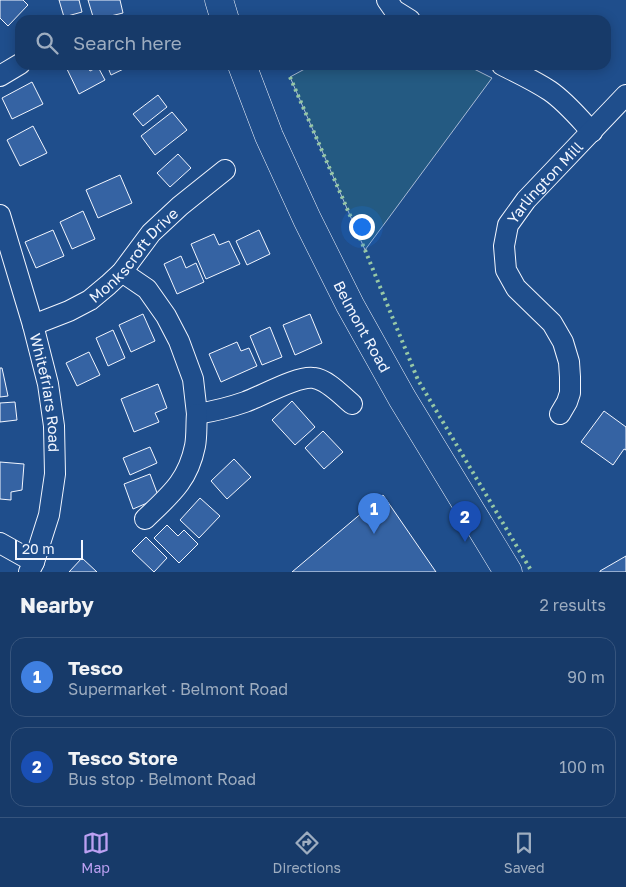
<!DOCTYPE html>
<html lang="en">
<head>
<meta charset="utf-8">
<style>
	body { margin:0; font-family:"Golos Text",sans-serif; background:#20416f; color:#f1f3f6 }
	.scale { position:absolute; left:15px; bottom:12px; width:68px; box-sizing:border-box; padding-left:5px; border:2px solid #f2f6ff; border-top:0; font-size:14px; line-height:18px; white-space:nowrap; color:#f2f6ff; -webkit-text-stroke:4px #1f4e8c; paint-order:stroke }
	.you { position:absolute; left:361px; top:226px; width:18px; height:18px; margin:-12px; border:4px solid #fff; border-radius:50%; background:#1a73e8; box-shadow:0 0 0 8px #1a73e833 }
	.badge { display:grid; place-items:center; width:32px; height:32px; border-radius:50%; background:#bca0f2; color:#fff; font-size:16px; font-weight:700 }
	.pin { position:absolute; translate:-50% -41px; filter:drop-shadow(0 1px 2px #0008) }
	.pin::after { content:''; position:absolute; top:26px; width:18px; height:15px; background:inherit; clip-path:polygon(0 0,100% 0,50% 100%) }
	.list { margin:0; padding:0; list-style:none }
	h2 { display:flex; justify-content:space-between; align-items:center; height:65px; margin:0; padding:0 20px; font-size:21px }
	h2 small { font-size:16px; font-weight:400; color:#9eadc0 }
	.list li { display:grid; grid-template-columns:32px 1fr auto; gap:15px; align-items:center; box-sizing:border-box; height:80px; margin:0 10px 10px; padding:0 10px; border:1px solid #36547d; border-radius:15px }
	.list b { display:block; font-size:19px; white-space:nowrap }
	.list p { margin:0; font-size:16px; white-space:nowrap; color:#9eadc0 }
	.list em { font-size:16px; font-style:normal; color:#9eadc0 }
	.icon { flex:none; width:28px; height:28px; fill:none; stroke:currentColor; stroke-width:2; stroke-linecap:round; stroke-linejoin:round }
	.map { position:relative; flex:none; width:626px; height:572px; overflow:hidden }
	.search { position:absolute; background:#173a69; box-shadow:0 2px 12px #0003; left:15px; right:15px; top:15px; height:55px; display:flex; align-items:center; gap:12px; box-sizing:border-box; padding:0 18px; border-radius:15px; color:#9eadc0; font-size:19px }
	.sheet { height:245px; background:#173a69 }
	nav { display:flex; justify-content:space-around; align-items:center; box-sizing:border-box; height:70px; border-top:1px solid #36547d; background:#173a69; font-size:14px; color:#9eadc0 }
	nav a { display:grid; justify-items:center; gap:2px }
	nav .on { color:#bca0f2 }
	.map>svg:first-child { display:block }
</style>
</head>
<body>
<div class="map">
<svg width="626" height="572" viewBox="0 0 626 572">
	<rect width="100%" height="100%" fill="#1f4e8c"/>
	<path fill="#245a82" stroke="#a8bbd7" d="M312,65H466L492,78L365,250L290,77Z"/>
	<path fill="#3563a3" stroke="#f2f6ff" d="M0,0H23L28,5L8,26L0,18Z
		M59,0H79L82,12L64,17Z
		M88,0H120L123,13L94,20Z
		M70,65H86L90,71L98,67L105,80L79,94L66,67Z
		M107,65H132L111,75Z
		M32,82L43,104L12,119L2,98Z
		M158,95L167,107L143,126L133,114Z
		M172,112L187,130L155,155L141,136Z
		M33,126L47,153L20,166L7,140Z
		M178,154L191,168L170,187L157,173Z
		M120,175L132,203L98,218L86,190Z
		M83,211L95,239L72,249L60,222Z
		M53,230L64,256L36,268L25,242Z
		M259,230L270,254L247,265L236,241Z
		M214,234L219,245L229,241L240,264L206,279L191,244Z
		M181,256L186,268L196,263L204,282L177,294L164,264Z
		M143,314L155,341L131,352L119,325Z
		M310,314L322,343L295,355L283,325Z
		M270,327L282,357L262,365L250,336Z
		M113,330L125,358L108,366L96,338Z
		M237,342L241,351L249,348L257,366L221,382L209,354Z
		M89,352L100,375L77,386L66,363Z
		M0,368H2L8,396L0,397Z
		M158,384L167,408L155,413L159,422L134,432L121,399Z
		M292,401L315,427L295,445L272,420Z
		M15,402L17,420L0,422V403Z
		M604,411L626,427V450L624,449L613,465L581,442Z
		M323,431L343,452L324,469L305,448Z
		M150,447L157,463L130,475L123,458Z
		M234,459L251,477L227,499L211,481Z
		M0,462L24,464L22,490L11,492V500L0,499Z
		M150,474L159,498L133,509L124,484Z
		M383,495L436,572H292Z
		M200,498L220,516L199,538L180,520Z
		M167,525L178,536L184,530L198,544L179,563L154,538Z
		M146,537L167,558L154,572L132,551Z
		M626,556V572H600V571Z
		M82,558L97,572H69Z"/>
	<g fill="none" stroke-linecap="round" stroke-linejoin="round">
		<defs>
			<g id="minor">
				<path d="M387,0L394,10L410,20"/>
				<path d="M502,65C518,73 535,81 550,91C566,102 579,118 592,132"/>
				<path d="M0,76L20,64"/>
				<path id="s1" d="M0,215L33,325L48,384L54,426L55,474L49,515L34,562L29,572"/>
				<path d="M122,272L147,289L166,316L179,341L193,379L197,414C215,411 228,408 245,402C262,396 298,375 314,378C328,380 341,395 352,404"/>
				<path id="s2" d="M33,325L69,311L90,300L108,285L122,272L151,233L180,206L225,170"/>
				<path id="s3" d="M560,414L567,402L570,393V377L569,362L563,342L552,323L516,288L506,270L504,246L508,225L526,200L626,95"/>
				<path d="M145,519C170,495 188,481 195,446C197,436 196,424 197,414"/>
				<path d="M0,543L34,562"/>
			</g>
			<g id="trunk">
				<path d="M219,0L225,20"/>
				<path id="s4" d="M242,65L269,136L307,219L350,305L402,398L508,572"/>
			</g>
		</defs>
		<use href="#minor" stroke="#f2f6ff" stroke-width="22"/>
		<use href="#trunk" stroke="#f2f6ff" stroke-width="29"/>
		<use href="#minor" stroke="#1f4e8c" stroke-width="20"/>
		<use href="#trunk" stroke="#1f4e8c" stroke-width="28"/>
		<path stroke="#97c8a6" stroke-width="4" stroke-dasharray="2.5 4" stroke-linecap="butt" d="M290,77L365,250L418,380L532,572"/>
	</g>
	<g text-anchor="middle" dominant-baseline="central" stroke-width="4" stroke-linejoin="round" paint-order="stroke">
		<g font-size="15" fill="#f2f6ff" stroke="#1f4e8c">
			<text stroke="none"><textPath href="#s3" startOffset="270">Yarlington Mill</textPath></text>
			<text stroke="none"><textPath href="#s2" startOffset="125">Monkscroft Drive</textPath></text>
			<text stroke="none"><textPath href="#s4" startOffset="288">Belmont Road</textPath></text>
			<text stroke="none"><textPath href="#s1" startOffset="184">Whitefriars Road</textPath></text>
		</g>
	</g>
</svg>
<div class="scale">20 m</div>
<div class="you"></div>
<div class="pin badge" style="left:374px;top:534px;background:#3f7fe0">1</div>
<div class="pin badge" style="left:465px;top:542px;background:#1a4fb4">2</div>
<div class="search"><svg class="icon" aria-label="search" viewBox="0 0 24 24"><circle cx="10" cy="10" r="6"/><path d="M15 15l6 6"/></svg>Search here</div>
</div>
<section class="sheet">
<h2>Nearby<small>2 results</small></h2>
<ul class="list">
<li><span class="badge" style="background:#3f7fe0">1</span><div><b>Tesco</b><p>Supermarket · Belmont Road</p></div><em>90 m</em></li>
<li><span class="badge" style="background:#1a4fb4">2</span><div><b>Tesco Store</b><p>Bus stop · Belmont Road</p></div><em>100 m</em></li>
</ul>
</section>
<nav>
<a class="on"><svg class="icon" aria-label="map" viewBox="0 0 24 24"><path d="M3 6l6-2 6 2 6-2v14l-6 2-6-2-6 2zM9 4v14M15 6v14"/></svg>Map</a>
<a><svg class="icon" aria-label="directions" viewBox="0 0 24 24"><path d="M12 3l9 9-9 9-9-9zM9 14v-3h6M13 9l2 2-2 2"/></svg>Directions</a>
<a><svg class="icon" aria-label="saved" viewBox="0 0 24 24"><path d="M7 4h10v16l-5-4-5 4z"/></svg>Saved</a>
</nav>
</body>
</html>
